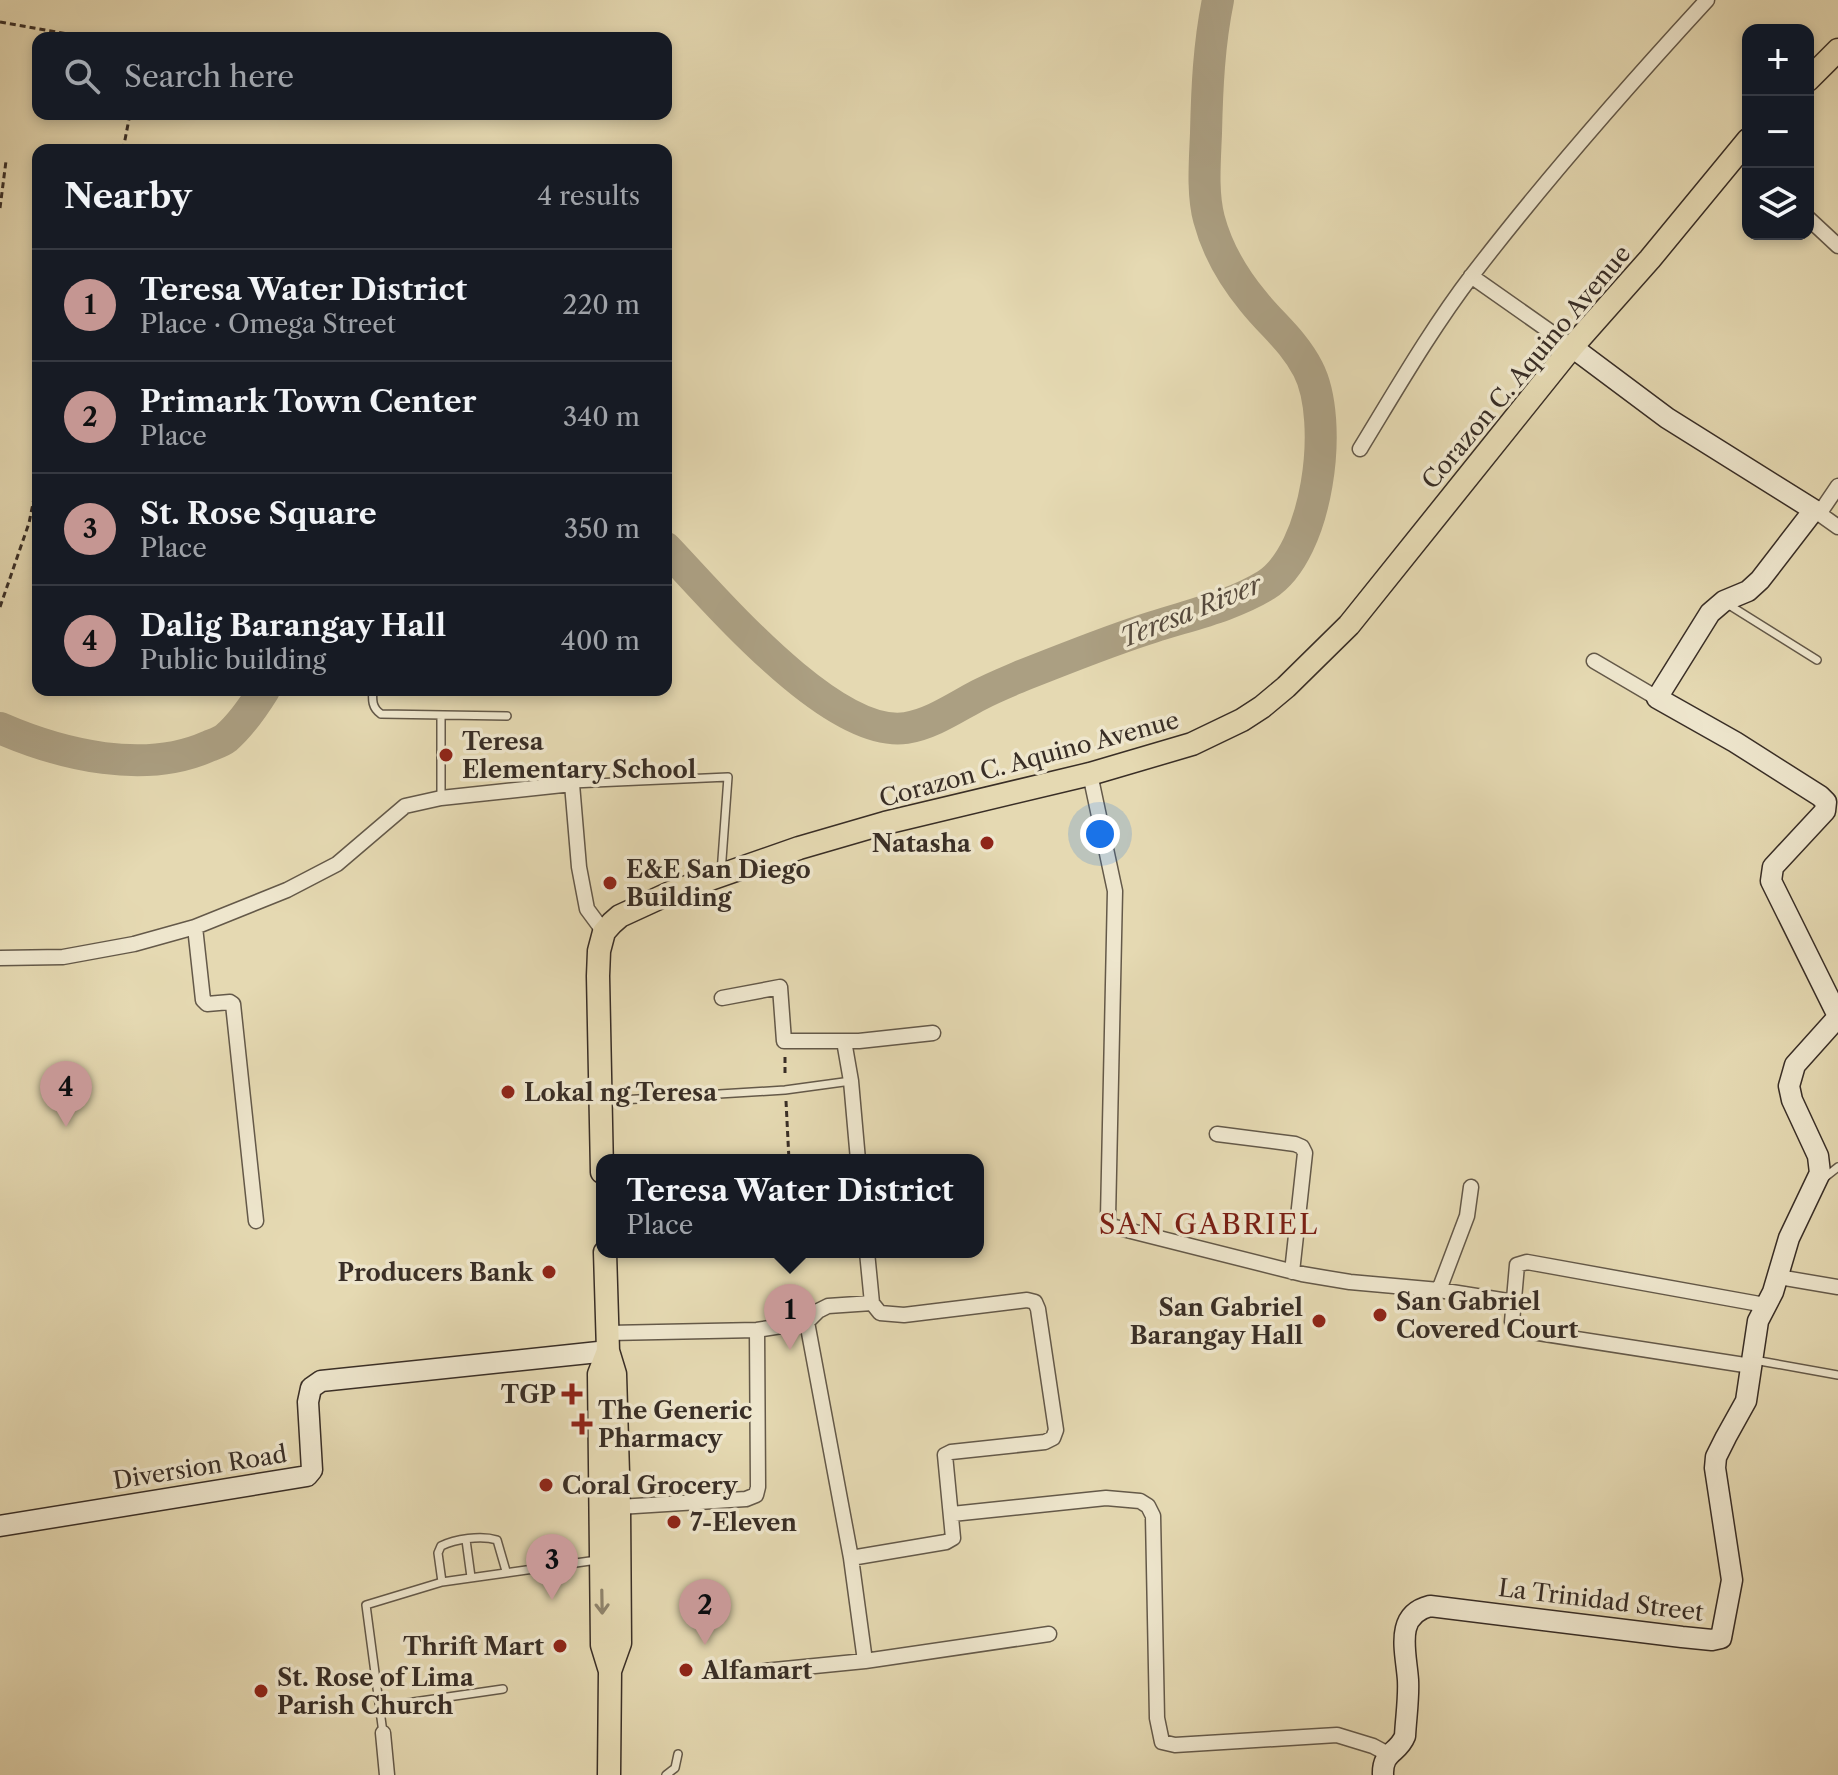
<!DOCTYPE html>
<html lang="en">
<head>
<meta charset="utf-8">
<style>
	body { margin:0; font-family:"Libre Caslon Text",serif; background:#242831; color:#f1f3f6 }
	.controls { position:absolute; right:24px; top:24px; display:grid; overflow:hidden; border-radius:16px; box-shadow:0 4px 12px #0003 }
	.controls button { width:72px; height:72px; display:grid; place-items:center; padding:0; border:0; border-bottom:2px solid #363941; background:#171b24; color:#f1f3f6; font:40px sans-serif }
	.you { position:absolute; left:1100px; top:834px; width:28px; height:28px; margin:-20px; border:6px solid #fff; border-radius:50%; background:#1a73e8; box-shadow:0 0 0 12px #1a73e833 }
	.badge { display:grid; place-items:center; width:52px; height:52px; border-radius:50%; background:#c59692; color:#111; font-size:26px; font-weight:700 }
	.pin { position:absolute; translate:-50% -66px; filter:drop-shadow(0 2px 4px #0008) }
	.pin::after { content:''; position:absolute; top:42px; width:28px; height:24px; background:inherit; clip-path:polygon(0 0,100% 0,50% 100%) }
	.popup { position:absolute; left:596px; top:1154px; width:388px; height:104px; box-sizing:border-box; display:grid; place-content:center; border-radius:16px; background:#171b24; filter:drop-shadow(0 2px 6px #0005); font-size:26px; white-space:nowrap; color:#9ea1a6 }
	.popup b { font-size:30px; color:#f1f3f6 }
	.popup::after { content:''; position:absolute; left:50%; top:100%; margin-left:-16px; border:16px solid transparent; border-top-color:#171b24 }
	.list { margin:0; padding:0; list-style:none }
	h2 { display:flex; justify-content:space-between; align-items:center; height:104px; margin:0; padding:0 32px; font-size:34px }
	h2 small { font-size:26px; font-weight:400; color:#9ea1a6 }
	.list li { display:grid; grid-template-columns:52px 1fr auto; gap:24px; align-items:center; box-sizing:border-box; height:112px; padding:0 32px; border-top:2px solid #363941 }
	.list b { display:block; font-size:30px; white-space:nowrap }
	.list p { margin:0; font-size:26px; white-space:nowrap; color:#9ea1a6 }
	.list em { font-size:26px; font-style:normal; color:#9ea1a6 }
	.icon { flex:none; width:44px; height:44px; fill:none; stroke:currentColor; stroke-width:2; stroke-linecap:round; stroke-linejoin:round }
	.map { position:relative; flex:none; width:1838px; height:1775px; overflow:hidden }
	.search { position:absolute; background:#171b24; box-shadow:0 4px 12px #0003; left:32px; top:32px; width:640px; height:88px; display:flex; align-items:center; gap:20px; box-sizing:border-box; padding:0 28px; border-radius:16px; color:#9ea1a6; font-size:30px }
	.panel { position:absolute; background:#171b24; box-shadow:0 4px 12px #0003; left:32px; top:144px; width:640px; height:552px; border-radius:16px }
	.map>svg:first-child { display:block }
</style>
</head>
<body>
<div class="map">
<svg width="1838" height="1775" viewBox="0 0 1838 1775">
	<rect width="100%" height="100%" fill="#e5d9b2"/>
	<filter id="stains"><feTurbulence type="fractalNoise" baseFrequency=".0025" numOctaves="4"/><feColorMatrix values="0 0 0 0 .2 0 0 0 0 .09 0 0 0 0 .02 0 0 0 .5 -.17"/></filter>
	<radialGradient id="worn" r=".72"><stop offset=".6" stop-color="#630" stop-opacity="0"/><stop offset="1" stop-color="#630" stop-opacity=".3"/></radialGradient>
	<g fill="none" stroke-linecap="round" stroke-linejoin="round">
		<path stroke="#ab9f82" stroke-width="32" d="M666,548C714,598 832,739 906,728C932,724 956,707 979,695C992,688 1007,682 1021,676C1065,659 1108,641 1153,627C1190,615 1232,606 1266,585C1318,552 1335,421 1308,369C1293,340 1272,325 1253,301C1234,278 1217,249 1209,219C1202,193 1205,160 1206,133C1207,88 1209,44 1218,0
			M0,728C62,755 145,775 209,746C214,744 221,742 226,738C240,726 254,706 264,690"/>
		<defs>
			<path id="lane" d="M1729,605L1817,660
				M373,690C372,700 372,708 381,714L507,716
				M441,715V798
				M572,784L728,777L721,873
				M605,1101L785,1090L851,1081
				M1824,1178L1838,1167
				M1754,1360L1838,1375
				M466,1540L471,1577
				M442,1582L438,1553L441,1546C455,1539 481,1535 497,1540L506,1571
				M379,1707L503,1689
				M383,1733L366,1605L442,1582L597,1560
				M666,1775L675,1768L678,1754"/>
			<path id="street" d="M1808,218L1838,246
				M1471,276L1572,347
				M1360,449C1396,390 1431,329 1473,274C1546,179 1626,88 1707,0
				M1814,510L1838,527
				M1819,514L1838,486
				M1594,661L1657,698
				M1090,774L1115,891L1108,1218L1111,1226L1302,1274L1350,1282L1439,1290L1514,1302
				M195,927L203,1000L207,1004L230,1002L233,1004L256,1221
				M0,958L63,957L134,944L195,927L287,890L337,864L405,806L441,798L572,784L579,867L587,909L604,932
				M722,998L780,987L784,1041H859L933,1033
				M844,1041L851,1081L858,1160
				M1217,1134L1295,1144L1302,1147L1305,1153L1292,1272
				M1778,1277L1838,1287
				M1439,1290L1467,1216L1471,1187
				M807,1322L851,1558L865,1661
				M609,1333L757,1330L807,1322L818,1311L828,1306L872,1303
				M1751,1366L1519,1330L1512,1322L1517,1265L1527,1262L1765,1305
				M619,1507L746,1499L756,1495L758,1487L757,1330
				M952,1514L1106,1498L1140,1501L1148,1506L1153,1516L1157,1718L1162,1742L1175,1745L1337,1735L1373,1746L1388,1754
				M851,1558L946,1542L953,1538L945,1455L951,1452L1045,1442L1053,1438L1056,1430L1038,1309L1035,1302L1027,1300L904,1315L880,1313L872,1303L867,1252
				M764,1671L865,1661L1049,1634
				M383,1733L387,1775"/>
			<path id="secondary" d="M1572,347L1667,418L1814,510L1760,580L1748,591L1724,601L1710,613L1657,698L1735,742L1820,796L1826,802L1825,811L1773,867L1771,881L1838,1016
				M0,1526L307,1476L312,1470L308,1402L311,1388L321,1381L608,1351
				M1383,1775C1382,1751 1398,1754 1405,1736C1406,1717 1409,1698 1408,1680C1406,1651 1394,1615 1430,1606L1682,1637L1712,1640L1721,1638L1732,1580L1715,1468L1716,1457L1726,1437L1746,1401L1758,1321L1773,1292L1789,1238L1820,1173L1818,1156L1792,1100L1789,1086L1795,1065L1838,1017"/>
			<path id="primary" d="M1808,80L1838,50
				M602,1172L598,976L599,951L604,932L612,923L620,916L670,893L799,848L885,823L1090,774L1192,744L1242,720L1262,707L1286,687L1349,625L1572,347L1650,259L1748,140
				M605,1252L608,1351L615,1374L619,1507L620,1643L610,1671
				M608,1351L599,1374L602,1645L610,1671L609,1775"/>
		</defs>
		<use href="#lane" stroke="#645949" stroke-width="10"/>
		<use href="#street" stroke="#645949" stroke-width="17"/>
		<use href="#secondary" stroke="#392e26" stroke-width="23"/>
		<use href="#primary" stroke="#392e26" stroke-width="25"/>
		<path stroke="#392e26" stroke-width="3" stroke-dasharray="6 4" stroke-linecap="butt" d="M0,22L91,38
			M123,150L130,114
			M0,208L6,161
			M0,607L29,523L38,479
			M785,1057V1077
			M786,1101L789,1160"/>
		<use href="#lane" stroke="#eee6cd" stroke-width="7"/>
		<use href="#street" stroke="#eee6cd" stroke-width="14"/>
		<use href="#secondary" stroke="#eee6cd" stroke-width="20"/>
		<use href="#primary" stroke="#e5d9b2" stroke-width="22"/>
	</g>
	<defs><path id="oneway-shaft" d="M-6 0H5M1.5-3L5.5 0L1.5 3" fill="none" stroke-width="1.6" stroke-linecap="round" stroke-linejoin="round" transform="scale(2)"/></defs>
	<use stroke="#8f846c" href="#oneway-shaft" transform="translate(602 1602) rotate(89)"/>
	<g fill="#8f2418" stroke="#eee6cd" stroke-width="3">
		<circle cx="446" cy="755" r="8"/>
		<circle cx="987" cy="843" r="8"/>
		<circle cx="610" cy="883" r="8"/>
		<circle cx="508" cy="1092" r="8"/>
		<circle cx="549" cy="1272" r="8"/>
		<circle cx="1380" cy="1315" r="8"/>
		<circle cx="1319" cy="1321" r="8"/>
		<path d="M568 1382h8v8h8v8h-8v8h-8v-8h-8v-8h8z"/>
		<path d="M578 1412h8v8h8v8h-8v8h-8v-8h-8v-8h8z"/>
		<circle cx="546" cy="1485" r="8"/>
		<circle cx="674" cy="1522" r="8"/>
		<circle cx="560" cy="1646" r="8"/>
		<circle cx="686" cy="1670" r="8"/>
		<circle cx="261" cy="1691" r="8"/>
	</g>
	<g text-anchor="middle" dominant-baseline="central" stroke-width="7" stroke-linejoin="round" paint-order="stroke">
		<g font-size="24" fill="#392e26" stroke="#eee6cd">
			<text transform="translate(1526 367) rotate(-50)">Corazon C. Aquino Avenue</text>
			<text transform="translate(1029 759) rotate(-15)">Corazon C. Aquino Avenue</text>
			<text transform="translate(200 1467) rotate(-9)">Diversion Road</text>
			<text transform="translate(1601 1600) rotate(7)">La Trinidad Street</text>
		</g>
		<g font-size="24" font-weight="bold" fill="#392e26" stroke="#eee6cd" text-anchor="start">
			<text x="462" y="741">Teresa<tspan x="462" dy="28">Elementary School</tspan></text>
			<text x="971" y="843" text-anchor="end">Natasha</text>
			<text x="626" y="869">E&amp;E San Diego<tspan x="626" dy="28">Building</tspan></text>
			<text x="524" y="1092">Lokal ng Teresa</text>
			<text x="533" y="1272" text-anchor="end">Producers Bank</text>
			<text x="1396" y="1301">San Gabriel<tspan x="1396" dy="28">Covered Court</tspan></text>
			<text x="1303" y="1307" text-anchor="end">San Gabriel<tspan x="1303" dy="28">Barangay Hall</tspan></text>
			<text x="556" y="1394" text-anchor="end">TGP</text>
			<text x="598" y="1410">The Generic<tspan x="598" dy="28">Pharmacy</tspan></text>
			<text x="562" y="1485">Coral Grocery</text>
			<text x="690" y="1522">7-Eleven</text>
			<text x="544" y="1646" text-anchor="end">Thrift Mart</text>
			<text x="702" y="1670">Alfamart</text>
			<text x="277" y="1677">St. Rose of Lima<tspan x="277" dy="28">Parish Church</tspan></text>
		</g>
		<g font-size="26" font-style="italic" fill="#564a3d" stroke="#eee6cd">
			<text transform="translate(1191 611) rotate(-22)">Teresa River</text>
		</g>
		<g font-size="28" letter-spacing="2" fill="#7a1f14" stroke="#eee6cd">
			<text x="1209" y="1224">SAN GABRIEL</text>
		</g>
	</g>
	<rect width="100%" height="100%" filter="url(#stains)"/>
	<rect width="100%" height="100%" fill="url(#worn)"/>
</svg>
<div class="controls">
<button>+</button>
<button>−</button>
<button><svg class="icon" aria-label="layers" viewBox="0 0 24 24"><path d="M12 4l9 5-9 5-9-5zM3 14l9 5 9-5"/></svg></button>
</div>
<div class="you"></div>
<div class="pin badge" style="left:790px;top:1350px">1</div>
<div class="popup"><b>Teresa Water District</b>Place</div>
<div class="pin badge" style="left:705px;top:1645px">2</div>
<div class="pin badge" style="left:552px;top:1600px">3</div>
<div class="pin badge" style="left:66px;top:1127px">4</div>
<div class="search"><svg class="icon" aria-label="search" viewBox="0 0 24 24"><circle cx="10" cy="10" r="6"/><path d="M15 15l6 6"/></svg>Search here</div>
<section class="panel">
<h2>Nearby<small>4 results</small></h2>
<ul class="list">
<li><span class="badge">1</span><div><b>Teresa Water District</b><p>Place · Omega Street</p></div><em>220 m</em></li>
<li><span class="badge">2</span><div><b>Primark Town Center</b><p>Place</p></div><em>340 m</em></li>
<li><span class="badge">3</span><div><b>St. Rose Square</b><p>Place</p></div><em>350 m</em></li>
<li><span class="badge">4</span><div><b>Dalig Barangay Hall</b><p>Public building</p></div><em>400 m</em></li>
</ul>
</section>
</div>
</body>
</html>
